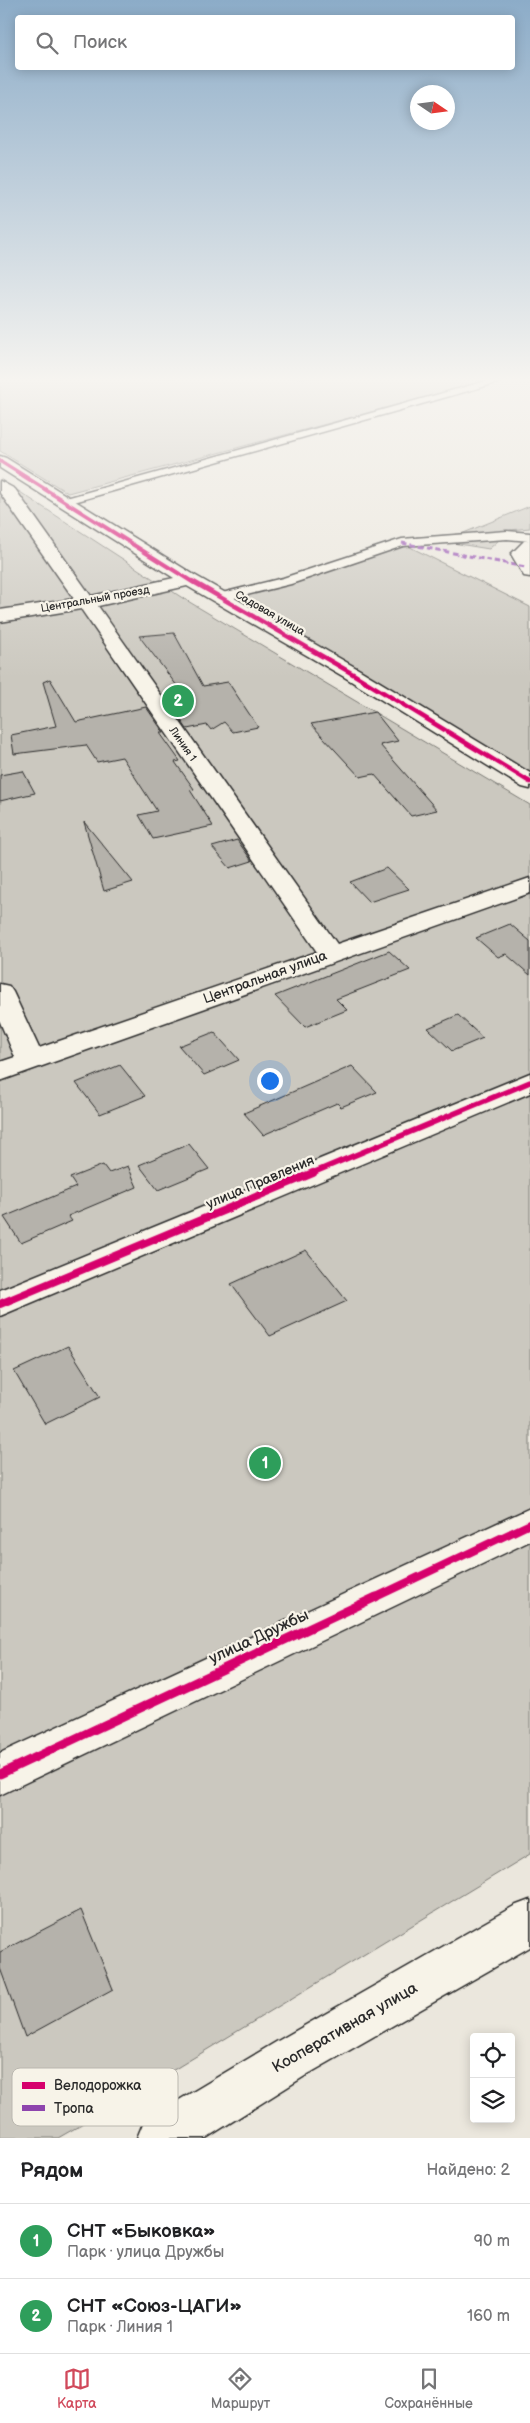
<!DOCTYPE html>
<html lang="ru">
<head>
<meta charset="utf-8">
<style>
	body { margin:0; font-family:"Balsamiq Sans",sans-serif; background:#f6f6f6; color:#202124 }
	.controls { position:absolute; right:15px; bottom:15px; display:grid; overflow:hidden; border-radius:5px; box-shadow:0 2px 12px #0003 }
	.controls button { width:45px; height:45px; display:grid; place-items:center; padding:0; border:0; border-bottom:1px solid #e0e0e0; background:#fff; color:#202124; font:25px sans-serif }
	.compass { position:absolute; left:410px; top:85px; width:45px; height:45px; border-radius:50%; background:#fff; box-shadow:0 2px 12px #0003; rotate:103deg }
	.you { position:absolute; left:269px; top:1080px; width:18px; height:18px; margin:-12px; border:4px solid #fff; border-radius:50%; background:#1a73e8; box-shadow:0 0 0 8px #1a73e833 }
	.badge { display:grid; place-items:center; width:32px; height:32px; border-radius:50%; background:#d1495b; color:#fff; font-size:16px; font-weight:700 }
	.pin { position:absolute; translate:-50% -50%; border:2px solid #fff; box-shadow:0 1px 5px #0006 }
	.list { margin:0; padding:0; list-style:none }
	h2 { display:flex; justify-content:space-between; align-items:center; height:65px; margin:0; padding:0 20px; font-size:21px }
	h2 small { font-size:16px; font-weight:400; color:#757577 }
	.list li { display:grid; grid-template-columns:32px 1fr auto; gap:15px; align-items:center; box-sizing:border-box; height:75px; padding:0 20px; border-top:1px solid #e0e0e0 }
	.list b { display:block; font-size:19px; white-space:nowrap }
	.list p { margin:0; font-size:16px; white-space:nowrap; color:#757577 }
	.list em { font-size:16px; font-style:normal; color:#757577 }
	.icon { flex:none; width:28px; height:28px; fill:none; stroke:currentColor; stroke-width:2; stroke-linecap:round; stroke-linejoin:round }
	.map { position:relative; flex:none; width:530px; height:2138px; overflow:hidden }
	.search { position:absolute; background:#fff; box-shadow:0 2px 12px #0003; left:15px; right:15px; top:15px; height:55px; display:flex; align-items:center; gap:12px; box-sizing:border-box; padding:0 18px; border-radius:5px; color:#757577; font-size:19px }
	.sheet { height:215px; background:#fff }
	nav { display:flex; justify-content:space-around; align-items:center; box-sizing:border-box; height:70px; border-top:1px solid #e0e0e0; background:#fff; font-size:14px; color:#757577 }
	nav a { display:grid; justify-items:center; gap:2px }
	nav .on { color:#d1495b }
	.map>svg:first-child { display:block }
</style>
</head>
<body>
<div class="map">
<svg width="530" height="2138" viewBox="0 0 530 2138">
	<rect width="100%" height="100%" fill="#ebe7dd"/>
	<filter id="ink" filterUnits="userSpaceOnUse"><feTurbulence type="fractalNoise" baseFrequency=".02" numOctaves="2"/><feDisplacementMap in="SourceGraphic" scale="10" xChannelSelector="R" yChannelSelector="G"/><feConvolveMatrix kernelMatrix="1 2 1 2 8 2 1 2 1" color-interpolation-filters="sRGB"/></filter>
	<g filter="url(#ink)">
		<path fill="#cbc8bf" stroke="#7b7a75" d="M0,378H498L68,493L0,451Z
			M0,479L181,597L530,805V1854L114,2106L58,2138H0Z
			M530,506V528L510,530L489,549L416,537L461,534Z
			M402,543L530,607V782L228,601Z"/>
		<path fill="#b5b2ab" stroke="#2b2b2b" d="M174,633L203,686L228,682L258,727L233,732L224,722L211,730L207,725L187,729L169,703L187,699L139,636Z
			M50,679L76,722L146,707L164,733H160L180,761L175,762L194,789L190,790L213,826L153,839L139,815L157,811L122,757L97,762L86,745L14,754L11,735L56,726L43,682Z
			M375,712L398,741L380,745L437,810L411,816L374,774L360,777L311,724Z
			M23,771L35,793L0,801V775Z
			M84,822L133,882L104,891Z
			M237,840L252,861L230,868L212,847Z
			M387,868L409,889L369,902L350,882Z
			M510,924L530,941V975L506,954L498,957L476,938Z
			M389,951L410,970L336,999L347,1010L305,1027L275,996Z
			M458,1015L483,1038L452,1051L428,1028Z
			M214,1032L239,1060L204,1075L179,1046Z
			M120,1065L145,1096L100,1114L76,1083Z
			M352,1066L377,1092L341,1107L337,1103L263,1135L244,1113Z
			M189,1144L209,1169L158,1190L139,1165Z
			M103,1165L109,1173L128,1166L137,1187L68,1216L72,1221L21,1243L4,1217L76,1187L70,1178Z
			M306,1250L347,1301L270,1336L231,1284Z
			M68,1346L100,1397L45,1424L14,1371Z
			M81,1910L113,1989L25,2037L0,1968V1952Z"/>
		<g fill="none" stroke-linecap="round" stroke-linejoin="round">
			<defs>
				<path id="lane" d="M497,378H514L67,504L63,505L57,502L59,500Z
					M507,531L530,533V541L507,539L403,546L291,584L222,601L216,597L218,594L283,578L402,539Z"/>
				<path id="street" d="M0,456L6,458L196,576L360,670L530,773V789L522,787L346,678L187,586L98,606L337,944L530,878V893L0,1081V1062L15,1057L0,1022V984L9,986L13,992L39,1048L317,952L81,609L0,622V610L74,599L0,493V481L15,489L91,596L174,578L0,468Z
					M530,540V577L524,576L511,554L524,541Z
					M530,1073V1093L0,1316V1290Z
					M530,1508V1541L0,1795V1753Z"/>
				<path id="secondary" d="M530,1900V1947L308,2074L206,2138H137L144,2121L276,2042L514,1906Z"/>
			</defs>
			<use href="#lane" stroke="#2b2b2b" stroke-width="3"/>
			<use href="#street" stroke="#2b2b2b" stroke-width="3"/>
			<use href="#secondary" stroke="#2b2b2b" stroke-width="3"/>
			<use href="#lane" fill="#f7f3e8" fill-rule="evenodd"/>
			<use href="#street" fill="#f7f3e8" fill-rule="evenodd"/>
			<use href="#secondary" fill="#f7f3e8" fill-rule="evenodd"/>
			<path stroke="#8e44ad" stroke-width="3" stroke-dasharray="5.5 3" stroke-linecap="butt" d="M402,543L525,567"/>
			<defs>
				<path id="cycleway-far4" d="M0,461L194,583"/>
				<path id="cycleway-far3" d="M192,581L353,674L530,782"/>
				<path id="cycleway-far2" d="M310,1174L530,1082"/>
				<path id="cycleway-far1" d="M0,1304L313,1173
					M374,1598L530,1524"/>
				<path id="cycleway" d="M0,1774L376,1597"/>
			</defs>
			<use href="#cycleway-far4" stroke="#f7f3e8" stroke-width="5.5"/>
			<use href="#cycleway-far3" stroke="#f7f3e8" stroke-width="7"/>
			<use href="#cycleway-far2" stroke="#f7f3e8" stroke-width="9"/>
			<use href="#cycleway-far1" stroke="#f7f3e8" stroke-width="11"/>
			<use href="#cycleway" stroke="#f7f3e8" stroke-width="12"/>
			<use href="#cycleway-far4" stroke="#d6006c" stroke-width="4"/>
			<use href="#cycleway-far3" stroke="#d6006c" stroke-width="4.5"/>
			<use href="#cycleway-far2" stroke="#d6006c" stroke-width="5.5"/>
			<use href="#cycleway-far1" stroke="#d6006c" stroke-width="8"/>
			<use href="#cycleway" stroke="#d6006c" stroke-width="9"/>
		</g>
	</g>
	<linearGradient id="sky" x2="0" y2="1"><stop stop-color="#8cacc8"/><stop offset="0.56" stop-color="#f6f4f0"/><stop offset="1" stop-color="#f6f4f0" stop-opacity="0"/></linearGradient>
	<rect width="530" height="678" fill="url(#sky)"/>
	<g text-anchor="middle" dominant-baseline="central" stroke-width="4.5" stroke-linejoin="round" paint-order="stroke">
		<g font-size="11" fill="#2b2b2b" stroke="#f7f3e8">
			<text transform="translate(95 599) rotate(-10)">Центральный проезд</text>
			<text transform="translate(270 613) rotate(30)">Садовая улица</text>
			<text transform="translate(183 744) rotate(55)">Линия 1</text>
		</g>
		<g font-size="14" fill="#2b2b2b" stroke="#f7f3e8">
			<text transform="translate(265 977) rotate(-20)">Центральная улица</text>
			<text transform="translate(260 1182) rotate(-23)">улица Правления</text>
		</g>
		<g font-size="16" fill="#2b2b2b" stroke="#f7f3e8">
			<text transform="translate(259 1637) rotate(-25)">улица Дружбы</text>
			<text transform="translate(345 2028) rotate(-30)">Кооперативная улица</text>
		</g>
	</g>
	<rect x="12" y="2068" width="166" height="58" rx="8" fill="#f7f3e8" stroke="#bab7af" stroke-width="1"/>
	<rect x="22" y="2082" width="23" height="7" fill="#d6006c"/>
	<rect x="22" y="2105" width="23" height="6" fill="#8e44ad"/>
	<g font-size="14" fill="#2b2b2b">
		<text x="54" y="2090">Велодорожка</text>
		<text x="54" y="2113">Тропа</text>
	</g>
</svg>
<div class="controls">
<button><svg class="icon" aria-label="locate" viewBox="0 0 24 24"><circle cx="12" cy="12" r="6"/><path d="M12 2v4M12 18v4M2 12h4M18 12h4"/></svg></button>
<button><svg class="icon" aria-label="layers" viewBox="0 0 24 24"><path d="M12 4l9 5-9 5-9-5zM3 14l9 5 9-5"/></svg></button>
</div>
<svg class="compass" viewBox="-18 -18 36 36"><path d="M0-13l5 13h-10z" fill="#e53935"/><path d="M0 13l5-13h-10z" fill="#757577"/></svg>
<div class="you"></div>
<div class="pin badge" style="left:265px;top:1463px;background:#2e9e5b">1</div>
<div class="pin badge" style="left:178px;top:701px;background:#2e9e5b">2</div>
<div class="search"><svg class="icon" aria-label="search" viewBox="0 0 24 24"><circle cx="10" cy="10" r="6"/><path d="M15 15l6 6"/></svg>Поиск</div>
</div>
<section class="sheet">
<h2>Рядом<small>Найдено: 2</small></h2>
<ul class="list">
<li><span class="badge" style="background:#2e9e5b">1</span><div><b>СНТ «Быковка»</b><p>Парк · улица Дружбы</p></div><em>90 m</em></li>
<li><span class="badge" style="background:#2e9e5b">2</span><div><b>СНТ «Союз-ЦАГИ»</b><p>Парк · Линия 1</p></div><em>160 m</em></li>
</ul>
</section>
<nav>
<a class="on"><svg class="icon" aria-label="map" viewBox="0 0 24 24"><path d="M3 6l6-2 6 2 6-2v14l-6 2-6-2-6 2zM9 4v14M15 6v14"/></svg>Карта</a>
<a><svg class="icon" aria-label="directions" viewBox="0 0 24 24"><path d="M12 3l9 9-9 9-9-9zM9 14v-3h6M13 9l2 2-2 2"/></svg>Маршрут</a>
<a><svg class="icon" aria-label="saved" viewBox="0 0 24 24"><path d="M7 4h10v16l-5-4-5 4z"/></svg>Сохранённые</a>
</nav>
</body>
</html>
